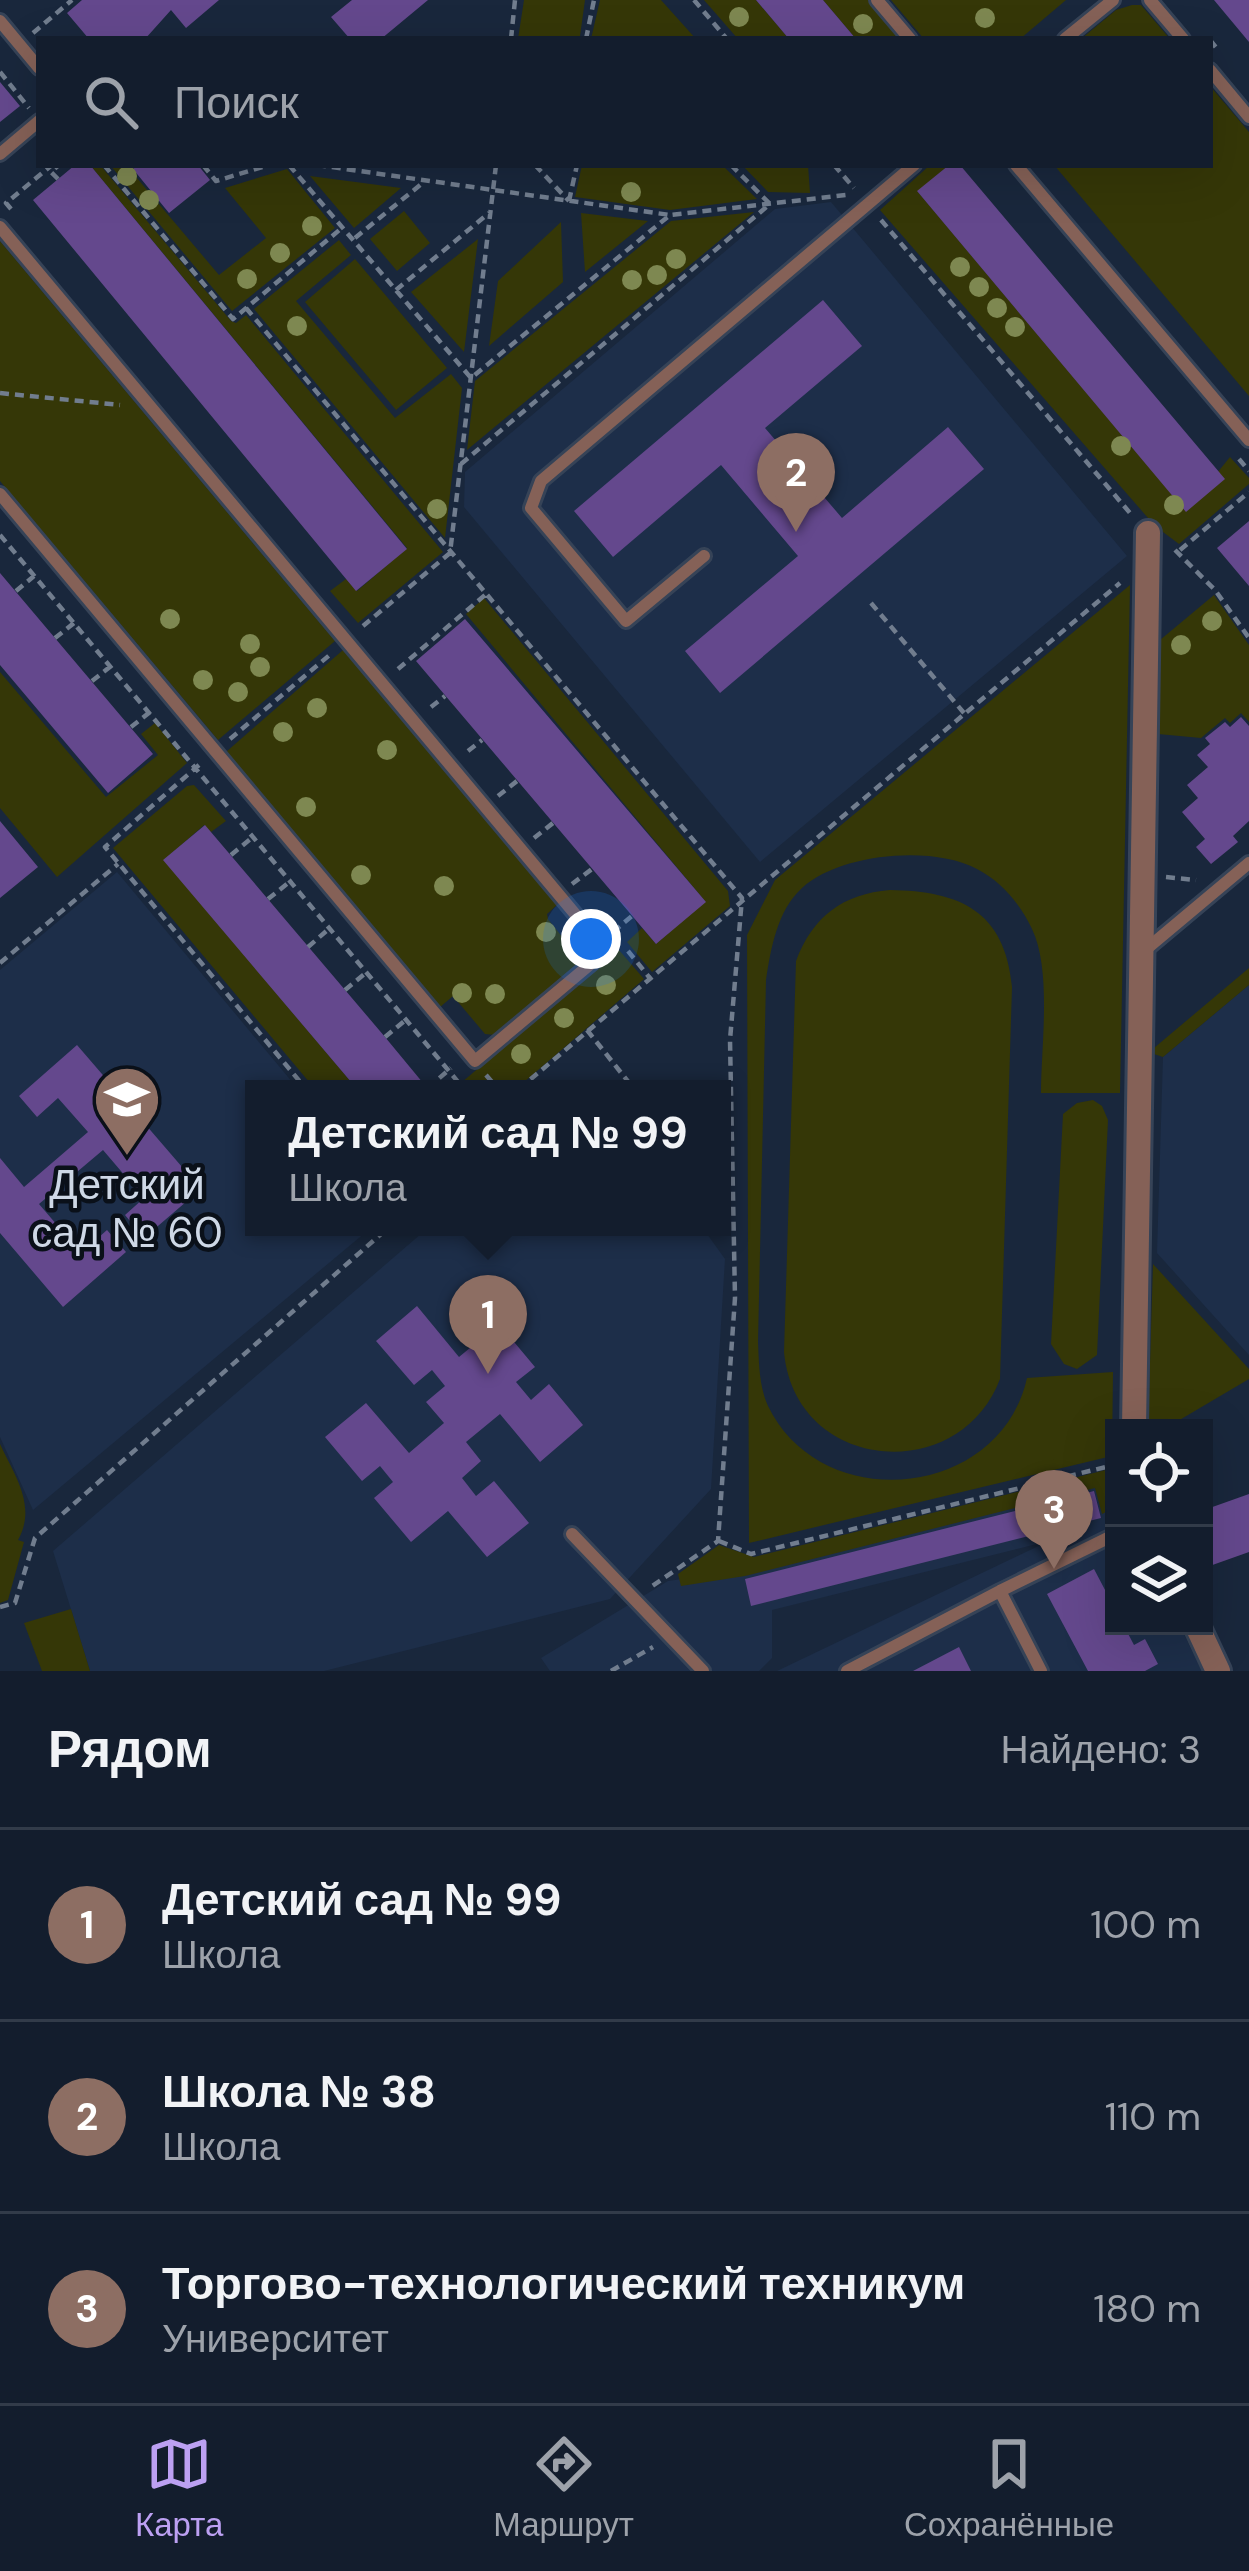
<!DOCTYPE html>
<html lang="ru">
<head>
<meta charset="utf-8">
<style>
	body { margin:0; font-family:"DM Sans",sans-serif; background:#1c2635; color:#f1f3f6 }
	.controls { position:absolute; right:36px; bottom:36px; display:grid; overflow:hidden; border-radius:0px; box-shadow:0 12px 48px #0002 }
	.controls button { width:108px; height:108px; display:grid; place-items:center; padding:0; border:0; border-bottom:3px solid #323b49; background:#131d2d; color:#f1f3f6; font:60px sans-serif }
	.you { position:absolute; left:591px; top:939px; width:42px; height:42px; margin:-30px; border:9px solid #fff; border-radius:50%; background:#1a73e8; box-shadow:0 0 0 18px #1a73e833 }
	.badge { display:grid; place-items:center; width:78px; height:78px; border-radius:50%; background:#bca0f2; color:#fff; font-size:39px; font-weight:700 }
	.pin { position:absolute; translate:-50% -99px; filter:drop-shadow(0 3px 6px #0008) }
	.pin::after { content:''; position:absolute; top:63px; width:42px; height:36px; background:inherit; clip-path:polygon(0 0,100% 0,50% 100%) }
	.popup { position:absolute; left:245px; top:1080px; width:486px; height:156px; box-sizing:border-box; display:grid; place-content:center; border-radius:0px; background:#131d2d; filter:drop-shadow(0 3px 9px #0005); font-size:39px; white-space:nowrap; color:#9da2aa }
	.popup b { font-size:45px; color:#f1f3f6 }
	.popup::after { content:''; position:absolute; left:50%; top:100%; margin-left:-24px; border:24px solid transparent; border-top-color:#131d2d }
	.list { margin:0; padding:0; list-style:none }
	h2 { display:flex; justify-content:space-between; align-items:center; height:156px; margin:0; padding:0 48px; font-size:51px }
	h2 small { font-size:39px; font-weight:400; color:#9da2aa }
	.list li { display:grid; grid-template-columns:78px 1fr auto; gap:36px; align-items:center; box-sizing:border-box; height:192px; padding:0 48px; border-top:3px solid #323b49 }
	.list b { display:block; font-size:45px; white-space:nowrap }
	.list p { margin:0; font-size:39px; white-space:nowrap; color:#9da2aa }
	.list em { font-size:39px; font-style:normal; color:#9da2aa }
	.icon { flex:none; width:66px; height:66px; fill:none; stroke:currentColor; stroke-width:2; stroke-linecap:round; stroke-linejoin:round }
	.map { position:relative; flex:none; width:1249px; height:1671px; overflow:hidden }
	.search { position:absolute; background:#131d2d; box-shadow:0 12px 48px #0002; left:36px; right:36px; top:36px; height:132px; display:flex; align-items:center; gap:30px; box-sizing:border-box; padding:0 42px; border-radius:0px; color:#9da2aa; font-size:45px }
	.sheet { height:732px; background:#131d2d }
	nav { display:flex; justify-content:space-around; align-items:center; box-sizing:border-box; height:168px; border-top:3px solid #323b49; background:#131d2d; font-size:33px; color:#9da2aa }
	nav a { display:grid; justify-items:center; gap:6px }
	nav .on { color:#bca0f2 }
	.map>svg:first-child { display:block }
</style>
</head>
<body>
<div class="map">
<svg width="1249" height="1671" viewBox="0 0 1249 1671">
	<rect width="100%" height="100%" fill="#19273c"/>
	<path fill="#1d2e49" d="M831,202L1127,556L760,862L464,507L465,472L775,209Z
		M117,872L298,1089H254V1227H372L33,1510L0,1437V970Z
		M1249,985V1355L1157,1253L1163,1057Z
		M429,1227H702L725,1259L711,1489L610,1599L324,1671H90L53,1551Z
		M1101,1479L1110,1513L1114,1512V1626H1180L1202,1671H777L1049,1541L772,1610V1658L759,1671H550L541,1658L668,1581L733,1572Z"/>
	<path fill="#353707" d="M524,0H585L580,36L518,39Z
		M600,0H661L696,39H591Z
		M704,0H756L789,39H738Z
		M823,0H868L901,39H856Z
		M891,0H1066L1020,39H924Z
		M1132,5H1141L1170,39H1081L1116,10Z
		M1210,86L1249,132V396L1054,165H1210Z
		M90,165H100L231,321L236,323L246,315L443,552L358,623L330,591L346,579L357,591L407,548Z
		M110,165H126L219,275L266,238L225,188L287,169L335,228L232,311Z
		M582,165H722L757,199L670,210L575,197Z
		M742,165H808L810,193L768,192Z
		M930,165H949L918,192L1186,511L1230,457L1249,478V484L1179,544L1155,526L880,210Z
		M310,176L401,188L354,228Z
		M404,211L430,243L397,271L370,239Z
		M754,212L467,450L475,381L671,221Z
		M581,213L648,221L585,272Z
		M561,222L563,282L489,346L498,281Z
		M478,239L464,352L411,292Z
		M339,240L351,255L296,301L395,418L451,374L462,388L445,538L254,309Z
		M0,241L335,641L218,740L0,481Z
		M355,259L447,368L396,410L305,302Z
		M1130,585L1120,1093H1041C1041,1046 1052,971 1032,929C1020,904 1002,882 977,869C933,845 840,853 802,888C777,911 771,948 766,980L758,1342C759,1363 759,1386 768,1406C822,1517 1000,1499 1027,1378L1113,1372L1112,1456L749,1543L747,935L775,880Z
		M1214,595L1249,645V722L1241,713L1230,723L1225,718L1201,738L1158,734L1160,640Z
		M484,598L728,891L730,906L652,972L627,942L642,928L656,944L705,901L466,614Z
		M343,650L557,905L547,914L548,919L579,958L578,965L495,1035L485,1034L453,996L439,1008L226,752Z
		M0,672L106,797L158,755L141,734L155,723L187,763L57,877L0,808Z
		M194,785L226,821L211,832L204,825L164,860L357,1089H315L113,848L187,786Z
		M890,890C960,891 1005,911 1012,987L1000,1379C959,1487 795,1472 784,1352L796,961C813,916 843,894 890,890Z
		M619,950L644,979L516,1089H468L462,1082Z
		M1249,968V985L1163,1057L1154,1054V1048Z
		M1093,1100L1102,1106L1108,1120L1097,1355L1077,1369L1064,1364L1051,1344L1063,1114L1077,1103Z
		M1153,1264L1249,1369V1379L1166,1428H1148Z
		M0,1444C15,1476 37,1506 18,1540L24,1542L8,1600L0,1603Z
		M1114,1468V1508L1102,1514L1095,1488L745,1576L681,1586L678,1574L719,1545L754,1557Z
		M71,1609L90,1671H42L24,1623Z"/>
	<path fill="#64488d" d="M82,0H219L186,28L171,10L145,39H89L67,13Z
		M352,0H428L381,39H350L331,17Z
		M756,0H823L856,39H789Z
		M1214,0H1249V42Z
		M0,82L20,106L0,122Z
		M75,165H90L407,549L356,591L33,200Z
		M138,165H198L210,180L169,213L133,169Z
		M949,165H960L1225,479L1186,512L917,191Z
		M823,300L862,346L765,428L842,518L948,427L984,469L720,693L685,651L798,556L721,465L613,557L574,511Z
		M1249,521V586L1217,548Z
		M0,573L153,754L108,793L0,665Z
		M465,619L706,902L656,944L416,661Z
		M1241,717L1249,726V821L1233,836L1238,842L1211,864L1196,847L1205,839L1182,812L1198,798L1187,785L1208,767L1197,755L1210,744L1205,738L1225,722L1230,727Z
		M0,821L38,867L0,898Z
		M205,825L385,1037L428,1089H357L163,860Z
		M77,1045L201,1189L144,1238L125,1215L144,1198L103,1150L39,1204L81,1253L107,1230L126,1252L63,1307L0,1233V1158L24,1187L88,1132L58,1098L37,1117L19,1096Z
		M417,1306L459,1357L499,1324L535,1367L516,1382L531,1400L549,1384L583,1425L540,1462L500,1414L466,1442L481,1461L462,1478L476,1496L494,1481L529,1523L487,1557L448,1511L411,1542L374,1498L393,1482L380,1466L362,1481L325,1437L366,1403L409,1453L444,1423L426,1402L445,1386L432,1370L414,1385L376,1341Z
		M1094,1491L1101,1518L751,1606L745,1579Z
		M1249,1494V1552L1204,1568V1510Z
		M1094,1569L1114,1607V1626H1124L1134,1645L1145,1639L1158,1664L1145,1671H1088L1047,1594Z
		M959,1647L971,1671H913Z"/>
	<g fill="none" stroke-linecap="round" stroke-linejoin="round">
		<defs>
			<path id="lane" d="M877,0L910,39
				M1150,0L1183,39
				M0,21L39,68
				M1065,39L1113,0
				M1210,70L1249,117
				M0,154L39,121
				M1016,165L1249,440
				M0,227L606,951L475,1061L0,494
				M704,556L626,621L531,508L541,481L914,165
				M1144,951L1249,863
				M572,1534L703,1671
				M1000,1591L1114,1535
				M847,1671L1000,1591L1041,1671"/>
			<path id="street" d="M1134,1428L1148,533
				M1197,1626L1218,1671"/>
		</defs>
		<use href="#lane" stroke="#364357" stroke-width="18"/>
		<use href="#street" stroke="#364357" stroke-width="30"/>
		<path stroke="#717d8e" stroke-width="4.5" stroke-dasharray="9 6" stroke-linecap="butt" d="M694,0L727,39
			M33,33L72,0
			M511,39L515,0
			M586,39L594,0
			M1210,40L1218,50
			M0,72L29,108
			M104,165L233,319L343,227
			M203,165L216,181L269,165
			M289,165L471,378L670,215L846,195
			M317,165L670,215
			M535,165L569,201
			M834,165L854,188
			M58,179L51,172L59,165
			M569,201L577,165
			M11,209L6,203L52,165
			M881,220L1130,513
			M355,238L425,181
			M396,290L489,213
			M246,308L742,898L730,1040L735,1298L718,1541L648,1589
			M0,393L120,405
			M1239,459L1249,471
			M461,464L770,204L731,165
			M0,535L464,1089
			M1175,550L1215,590L1249,638
			M1180,550L1249,492
			M16,591L34,576
			M871,603L964,713
			M363,626L450,553L496,165
			M55,638L74,623
			M398,669L485,595
			M92,681L111,666
			M431,707L445,696
			M131,727L150,712
			M230,739L332,653
			M468,751L482,740
			M199,765L105,847L306,1089
			M498,796L517,781
			M534,838L553,823
			M231,855L254,836
			M1166,877L1196,880
			M572,884L592,869
			M268,899L292,880
			M613,932L632,916
			M308,947L331,927
			M628,951L649,977
			M0,963L118,864
			M345,990L368,971
			M587,1030L634,1089
			M385,1037L408,1018
			M486,1075L498,1089
			M428,1088L451,1068
			M519,1089L1120,583
			M719,1541L751,1554L1114,1465
			M0,1607L15,1603L35,1538L389,1227
			M611,1671L653,1647"/>
		<use href="#lane" stroke="#856157" stroke-width="12"/>
		<use href="#street" stroke="#856157" stroke-width="24"/>
	</g>
	<g fill="#7e8851">
		<circle cx="739" cy="17" r="10"/>
		<circle cx="985" cy="18" r="10"/>
		<circle cx="863" cy="24" r="10"/>
		<circle cx="127" cy="176" r="10"/>
		<circle cx="631" cy="192" r="10"/>
		<circle cx="149" cy="200" r="10"/>
		<circle cx="312" cy="226" r="10"/>
		<circle cx="280" cy="253" r="10"/>
		<circle cx="676" cy="259" r="10"/>
		<circle cx="960" cy="267" r="10"/>
		<circle cx="657" cy="275" r="10"/>
		<circle cx="247" cy="279" r="10"/>
		<circle cx="632" cy="280" r="10"/>
		<circle cx="979" cy="287" r="10"/>
		<circle cx="997" cy="308" r="10"/>
		<circle cx="297" cy="326" r="10"/>
		<circle cx="1015" cy="327" r="10"/>
		<circle cx="1121" cy="446" r="10"/>
		<circle cx="1174" cy="505" r="10"/>
		<circle cx="437" cy="509" r="10"/>
		<circle cx="170" cy="619" r="10"/>
		<circle cx="1212" cy="621" r="10"/>
		<circle cx="250" cy="644" r="10"/>
		<circle cx="1181" cy="645" r="10"/>
		<circle cx="260" cy="667" r="10"/>
		<circle cx="203" cy="680" r="10"/>
		<circle cx="238" cy="692" r="10"/>
		<circle cx="317" cy="708" r="10"/>
		<circle cx="283" cy="732" r="10"/>
		<circle cx="387" cy="750" r="10"/>
		<circle cx="306" cy="807" r="10"/>
		<circle cx="361" cy="875" r="10"/>
		<circle cx="444" cy="886" r="10"/>
		<circle cx="546" cy="932" r="10"/>
		<circle cx="606" cy="985" r="10"/>
		<circle cx="462" cy="993" r="10"/>
		<circle cx="495" cy="994" r="10"/>
		<circle cx="564" cy="1018" r="10"/>
		<circle cx="521" cy="1054" r="10"/>
	</g>
	<defs>
		<symbol id="school-pin" viewBox="-11 -11 22 30"><path d="M0 17L-7.5 6A9.5 9.5 0 1 1 7.5 6Z" fill="#8d6e63" stroke="#0a1019"/><path d="M0-5L7-2L0 1L-7-2ZM-4 1L0 2.5L4 1V4Q0 6-4 4Z" fill="#fff"/></symbol>
	</defs>
	<g fill-rule="evenodd">
		<use href="#school-pin" x="89" y="1061" width="76" height="104"/>
	</g>
	<g text-anchor="middle" dominant-baseline="central" stroke-width="9" stroke-linejoin="round" paint-order="stroke">
		<g font-size="42" fill="#ced8e6" stroke="#0a1019">
			<text x="127" y="1184">Детский<tspan x="127" dy="48">сад № 60</tspan></text>
		</g>
	</g>
</svg>
<div class="controls">
<button><svg class="icon" aria-label="locate" viewBox="0 0 24 24"><circle cx="12" cy="12" r="6"/><path d="M12 2v4M12 18v4M2 12h4M18 12h4"/></svg></button>
<button><svg class="icon" aria-label="layers" viewBox="0 0 24 24"><path d="M12 4l9 5-9 5-9-5zM3 14l9 5 9-5"/></svg></button>
</div>
<div class="you"></div>
<div class="pin badge" style="left:488px;top:1374px;background:#8d6e63">1</div>
<div class="popup"><b>Детский сад № 99</b>Школа</div>
<div class="pin badge" style="left:796px;top:532px;background:#8d6e63">2</div>
<div class="pin badge" style="left:1054px;top:1569px;background:#8d6e63">3</div>
<div class="search"><svg class="icon" aria-label="search" viewBox="0 0 24 24"><circle cx="10" cy="10" r="6"/><path d="M15 15l6 6"/></svg>Поиск</div>
</div>
<section class="sheet">
<h2>Рядом<small>Найдено: 3</small></h2>
<ul class="list">
<li><span class="badge" style="background:#8d6e63">1</span><div><b>Детский сад № 99</b><p>Школа</p></div><em>100 m</em></li>
<li><span class="badge" style="background:#8d6e63">2</span><div><b>Школа № 38</b><p>Школа</p></div><em>110 m</em></li>
<li><span class="badge" style="background:#8d6e63">3</span><div><b>Торгово-технологический техникум</b><p>Университет</p></div><em>180 m</em></li>
</ul>
</section>
<nav>
<a class="on"><svg class="icon" aria-label="map" viewBox="0 0 24 24"><path d="M3 6l6-2 6 2 6-2v14l-6 2-6-2-6 2zM9 4v14M15 6v14"/></svg>Карта</a>
<a><svg class="icon" aria-label="directions" viewBox="0 0 24 24"><path d="M12 3l9 9-9 9-9-9zM9 14v-3h6M13 9l2 2-2 2"/></svg>Маршрут</a>
<a><svg class="icon" aria-label="saved" viewBox="0 0 24 24"><path d="M7 4h10v16l-5-4-5 4z"/></svg>Сохранённые</a>
</nav>
</body>
</html>
